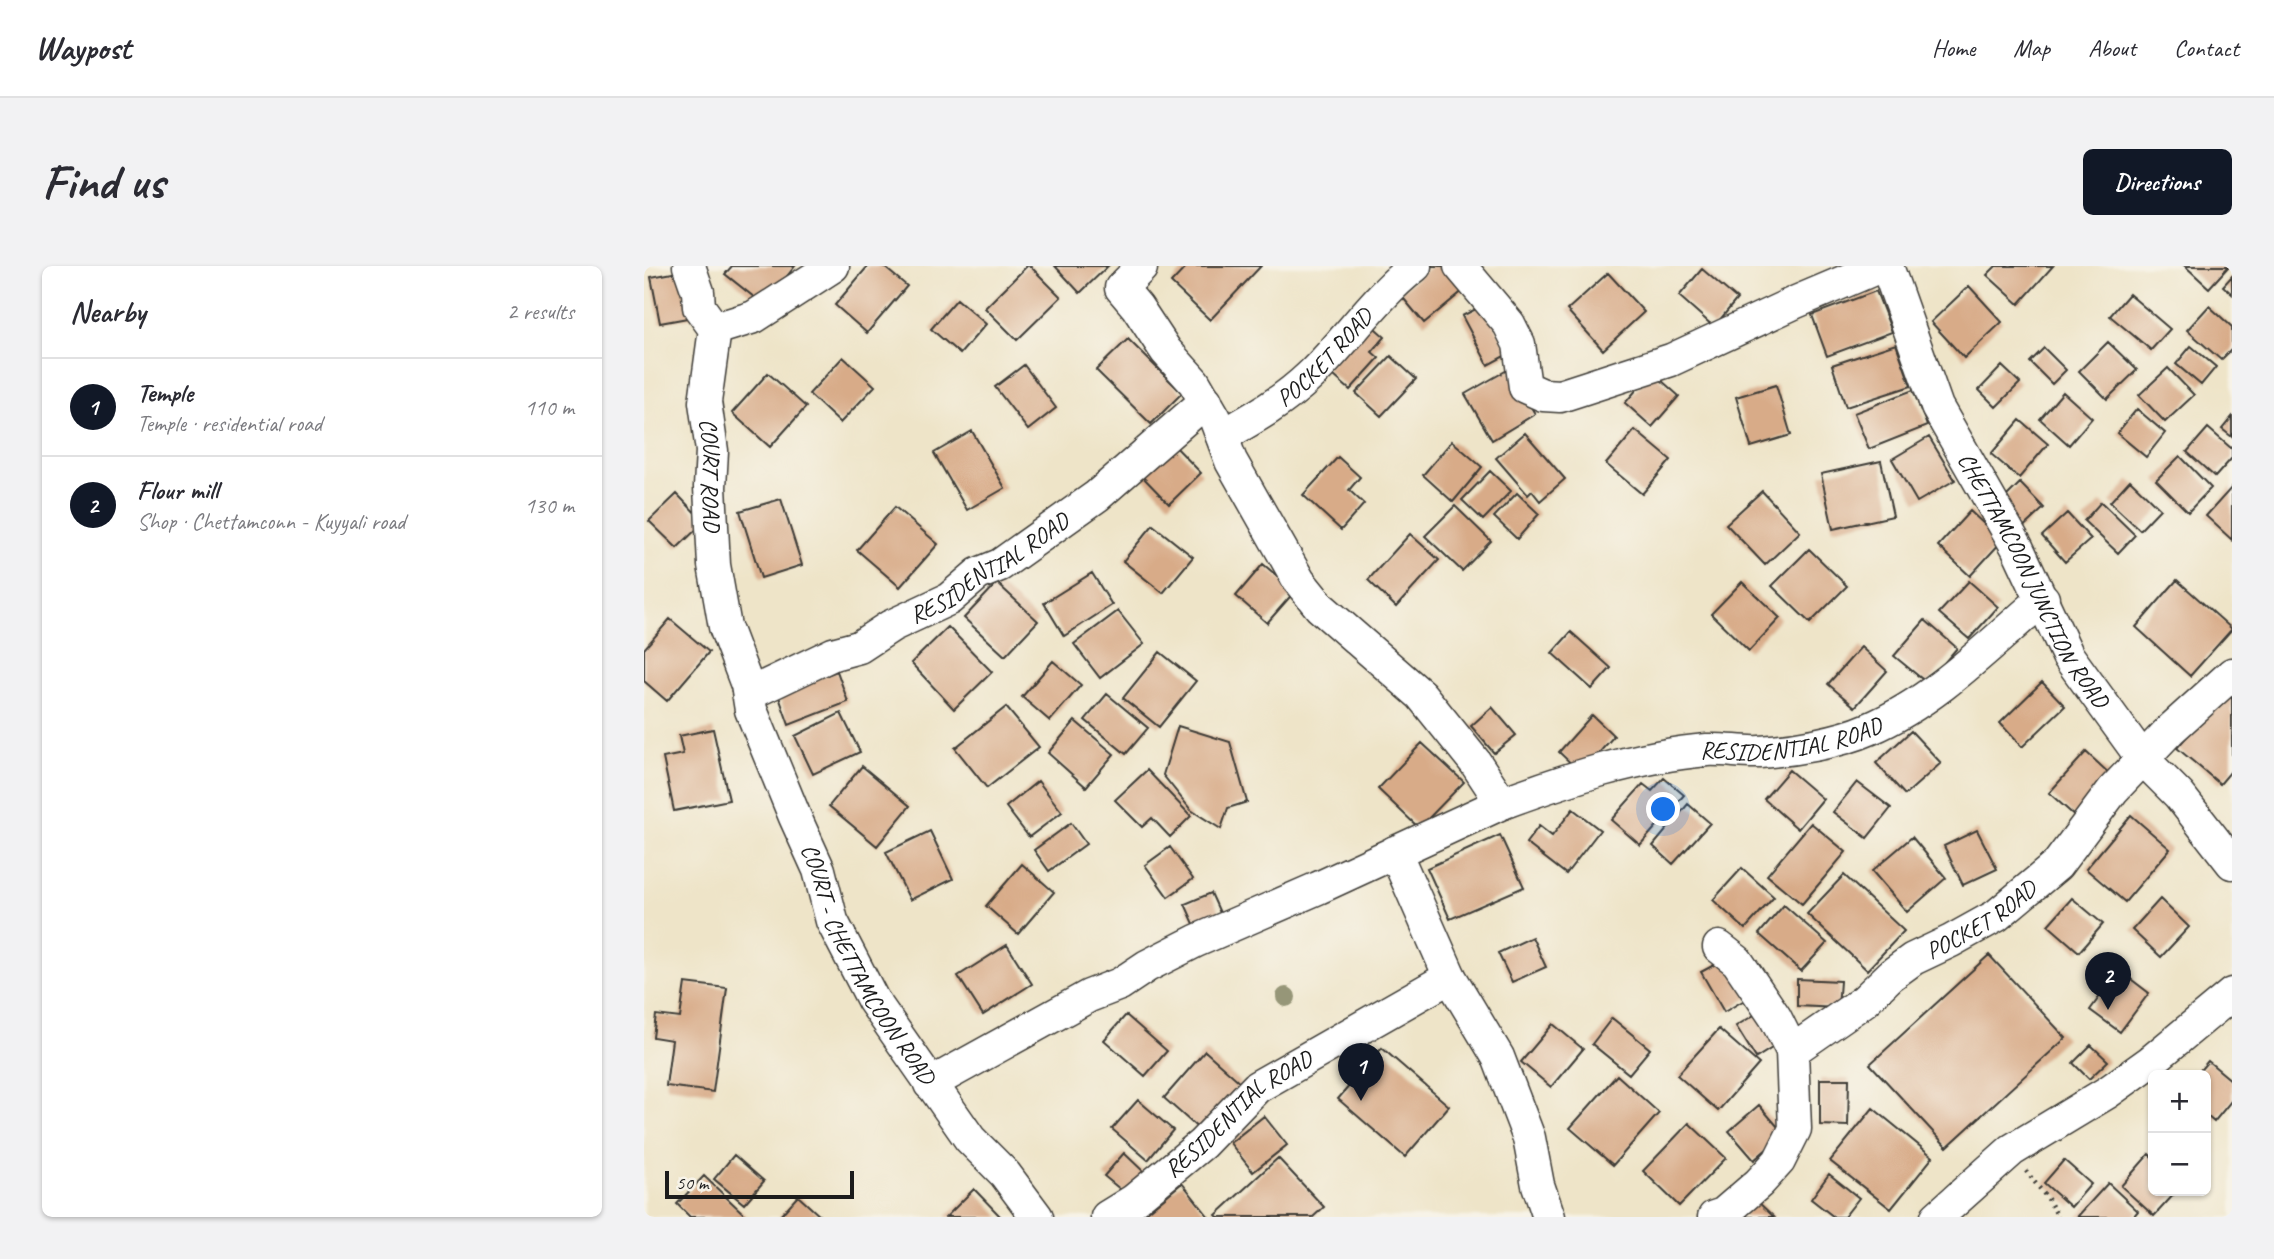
<!DOCTYPE html>
<html lang="en">
<head>
<meta charset="utf-8">
<style>
	body { margin:0; font-family:Caveat,sans-serif; background:#f2f2f3; color:#2b2b33 }
	.controls { position:absolute; right:21px; bottom:21px; display:grid; overflow:hidden; border-radius:10px; box-shadow:0 2px 5px #0004 }
	.controls button { width:63px; height:63px; display:grid; place-items:center; padding:0; border:0; border-bottom:2px solid #e1e1e2; background:#fff; color:#2b2b33; font:35px sans-serif }
	.scale { position:absolute; left:21px; bottom:18px; width:189px; box-sizing:border-box; padding-left:7px; border:4px solid #1c1c1c; border-top:0; font-size:19px; line-height:24px; white-space:nowrap; color:#1c1c1c; -webkit-text-stroke:5px #f7f3e8; paint-order:stroke }
	.you { position:absolute; left:1020px; top:544px; width:24px; height:24px; margin:-18px; border:5px solid #fff; border-radius:50%; background:#1a73e8; box-shadow:0 0 0 10px #1a73e833 }
	.badge { display:grid; place-items:center; width:46px; height:46px; border-radius:50%; background:#111827; color:#fff; font-size:23px; font-weight:700 }
	.pin { position:absolute; translate:-50% -58px; filter:drop-shadow(0 2px 4px #0008) }
	.pin::after { content:''; position:absolute; top:37px; width:24px; height:21px; background:inherit; clip-path:polygon(0 0,100% 0,50% 100%) }
	.list { margin:0; padding:0; list-style:none }
	h2 { display:flex; justify-content:space-between; align-items:center; height:91px; margin:0; padding:0 28px; font-size:30px }
	h2 small { font-size:23px; font-weight:400; color:#7c7c81 }
	.list li { display:grid; grid-template-columns:46px 1fr auto; gap:21px; align-items:center; box-sizing:border-box; height:98px; padding:0 28px; border-top:2px solid #e1e1e2 }
	.list b { display:block; font-size:26px; white-space:nowrap }
	.list p { margin:0; font-size:23px; white-space:nowrap; color:#7c7c81 }
	.list em { font-size:23px; font-style:normal; color:#7c7c81 }
	.map { position:relative; flex:none; width:1588px; height:951px; overflow:hidden; border-radius:10px }
	header { display:flex; align-items:center; gap:42px; box-sizing:border-box; height:98px; padding:0 35px; background:#fff; border-bottom:2px solid #e1e1e2 }
	header strong { font-size:33px }
	nav { display:flex; gap:38px; margin-inline-start:auto; font-size:24px }
	.intro { display:flex; align-items:center; justify-content:space-between; box-sizing:border-box; height:168px; padding:0 42px }
	h1 { margin:0; font-size:49px }
	.button { padding:18px 32px; border-radius:10px; background:#111827; color:#fff; font-size:24px; font-weight:700 }
	main { display:flex; gap:42px; padding:0 42px }
	aside { flex:1; background:#fff; border-radius:10px; box-shadow:0 2px 5px #0004 }
	.map>svg:first-child { display:block }
</style>
</head>
<body>
<header>
<strong>Waypost</strong>
<nav><a>Home</a><a>Map</a><a>About</a><a>Contact</a></nav>
</header>
<div class="intro"><h1>Find us</h1><a class="button">Directions</a></div>
<main>
<aside>
<h2>Nearby<small>2 results</small></h2>
<ul class="list">
<li><span class="badge">1</span><div><b>Temple</b><p>Temple · residential road</p></div><em>110 m</em></li>
<li><span class="badge">2</span><div><b>Flour mill</b><p>Shop · Chettamconn - Kuyyali road</p></div><em>130 m</em></li>
</ul>
</aside>
<div class="map">
<svg width="1588" height="951" viewBox="0 0 1588 951">
	<rect width="100%" height="100%" fill="#f7f3e8"/>
	<filter id="ink" filterUnits="userSpaceOnUse"><feTurbulence type="fractalNoise" baseFrequency=".0143" numOctaves="2"/><feDisplacementMap in="SourceGraphic" scale="14" xChannelSelector="R" yChannelSelector="G"/><feConvolveMatrix kernelMatrix="1 2 1 2 8 2 1 2 1" color-interpolation-filters="sRGB"/></filter>
	<filter id="wash" filterUnits="userSpaceOnUse"><feTurbulence type="fractalNoise" baseFrequency=".00686" numOctaves="4" result="noise"/><feDisplacementMap in="SourceGraphic" scale="28" xChannelSelector="R" yChannelSelector="G"/><feGaussianBlur stdDeviation="1.57" result="paint"/><feColorMatrix in="noise" values="0 0 0 0 0 0 0 0 0 0 0 0 0 0 0 0 0 1.4 0 .05"/><feComposite in="paint" operator="in"/></filter>
	<g filter="url(#wash)">
		<rect width="100%" height="100%" fill="#eee4c8"/>
		<g id="blocks">
			<path fill="#d8ab88" d="M88,0H151L120,39L81,8Z
				M224,0H239L263,20L223,67L191,39Z
				M383,0H386L417,31L373,74L341,42Z
				M411,0H464L436,27Z
				M543,0H617L566,54L527,17Z
				M787,0H802L821,23L780,57L755,27Z
				M1352,0H1409L1375,38L1343,9Z
				M1541,0H1585L1565,22Z
				M1058,3L1093,33L1070,61L1035,30Z
				M40,5L49,51L16,57L7,11Z
				M964,7L1000,46L959,84L923,44Z
				M1588,10V28L1579,20Z
				M1325,20L1358,56L1320,92L1287,56Z
				M1232,25L1248,66L1183,90L1168,49Z
				M1485,28L1526,63L1507,84L1466,50Z
				M313,33L342,58L316,88L287,63Z
				M840,39L866,87L844,99L818,50Z
				M1565,40L1588,61V83L1577,94L1543,64Z
				M724,56L741,71L728,86L735,92L706,124L682,103Z
				M484,73L538,127L507,158L452,104Z
				M1464,76L1493,104L1463,133L1435,105Z
				M1252,78L1267,120L1202,141L1188,99Z
				M1547,80L1572,101L1557,119L1532,98Z
				M1400,82L1422,104L1408,118L1386,96Z
				M747,90L772,113L737,150L712,127Z
				M199,91L231,120L196,157L165,128Z
				M380,99L412,142L384,164L351,121Z
				M1358,100L1376,117L1352,141L1335,124Z
				M1524,102L1550,129L1521,156L1495,129Z
				M865,103L891,148L848,174L821,128Z
				M1008,106L1035,130L1008,161L981,137Z
				M124,107L162,141L126,181L88,147Z
				M1132,119L1147,169L1107,181L1092,131Z
				M1269,124L1283,160L1225,183L1210,147Z
				M1419,126L1448,152L1425,179L1396,153Z
				M1493,143L1521,167L1502,191L1473,167Z
				M1588,151V171L1578,163Z
				M1376,154L1404,178L1375,212L1347,188Z
				M1564,162L1588,183V192L1571,211L1543,186Z
				M991,164L1027,194L998,228L962,198Z
				M328,165L361,222L323,244L290,187Z
				M881,167L921,213L896,235L888,225L884,229L852,192Z
				M1285,171L1311,214L1273,236L1248,193Z
				M808,175L838,201L809,236L779,209Z
				M527,176L557,207L525,238L494,206Z
				M1536,190L1567,222L1544,246L1512,214Z
				M694,191L716,211L705,224L720,238L697,264L659,229Z
				M1237,195L1249,250L1189,263L1177,208Z
				M846,205L867,225L839,254L818,234Z
				M1486,214L1516,243L1496,264L1466,236Z
				M1376,217L1400,242L1376,264L1353,240Z
				M1588,221V274L1562,250Z
				M1118,225L1156,266L1121,299L1082,258Z
				M873,227L895,248L873,273L850,251Z
				M33,228L60,256L33,282L5,255Z
				M137,233L158,299L117,312L96,245Z
				M1457,236L1491,269L1474,287L1440,255Z
				M811,240L847,275L818,305L781,270Z
				M251,241L294,278L256,321L213,284Z
				M1326,245L1358,275L1326,310L1294,280Z
				M1423,247L1447,273L1421,296L1398,270Z
				M509,259L549,291L519,327L479,295Z
				M766,268L795,294L752,341L724,314Z
				M1165,283L1203,320L1166,357L1128,320Z
				M619,298L651,325L623,357L592,330Z
				M448,307L468,339L420,370L400,337Z
				M1533,314L1588,363L1546,410L1492,361Z
				M1325,315L1354,341L1325,373L1295,347Z
				M1098,316L1136,352L1105,385L1067,348Z
				M353,317L394,355L361,390L320,352Z
				M474,345L500,378L456,412L430,378Z
				M26,353L65,386L23,435L0,415V383Z
				M1281,354L1313,382L1283,417L1250,390Z
				M304,361L348,406L310,443L267,397Z
				M927,366L967,402L948,423L908,387Z
				M1217,381L1243,405L1211,441L1184,418Z
				M516,386L552,415L515,461L479,432Z
				M409,395L437,419L406,455L378,431Z
				M193,405L204,436L145,459L134,428Z
				M1398,416L1421,440L1378,481L1356,457Z
				M1581,425L1588,431V504L1576,518L1533,482Z
				M463,428L504,462L482,488L441,454Z
				M362,441L395,481L343,522L311,482Z
				M848,441L872,469L850,487L827,460Z
				M197,447L216,486L169,508L151,470Z
				M948,449L970,470L937,507L915,486Z
				M431,455L470,488L442,521L404,487Z
				M534,460L586,476L603,536L584,542L577,563L547,544L519,509Z
				M69,463L85,534L30,545L19,492L39,488L35,470Z
				M1267,465L1297,497L1261,529L1232,497Z
				M778,477L820,516L775,562L734,523Z
				M1442,486L1468,510L1432,551L1405,527Z
				M218,500L266,540L233,580L185,540Z
				M503,504L547,550L526,571L508,552L498,561L471,534Z
				M1145,504L1179,533L1154,563L1120,533Z
				M1020,512L1040,529L996,579L967,554L999,518L1008,525Z
				M394,515L418,546L385,571L362,541Z
				M1213,516L1247,542L1223,572L1189,546Z
				M1044,538L1066,557L1029,598L1009,580Z
				M929,543L956,564L922,608L882,577L895,560L908,570Z
				M1487,549L1526,583L1481,636L1442,603Z
				M427,557L442,578L405,605L390,584Z
				M1167,557L1202,586L1158,638L1123,609Z
				M1333,564L1353,603L1319,619L1300,580Z
				M286,565L309,613L266,634L242,586Z
				M856,569L880,621L806,653L783,602Z
				M1268,571L1302,612L1263,646L1228,605Z
				M526,581L549,613L524,631L501,599Z
				M378,598L410,626L374,668L342,640Z
				M1098,602L1130,631L1101,663L1069,634Z
				M1200,609L1260,665L1223,704L1163,648Z
				M567,627L577,649L551,660L541,638Z
				M1428,632L1459,658L1435,686L1404,659Z
				M1516,633L1545,661L1517,691L1488,664Z
				M1140,639L1183,677L1157,705L1115,668Z
				M888,671L902,701L868,716L854,687Z
				M363,679L388,718L339,749L314,710Z
				M1345,689L1422,772L1303,881L1226,798Z
				M1081,693L1104,732L1080,746L1057,706Z
				M1475,704L1505,727L1476,766L1446,744Z
				M1153,713L1196,715L1194,742L1153,740Z
				M41,717L83,722L69,826L22,820L28,774L9,771L12,749L36,752Z
				M1117,745L1136,777L1112,792L1092,760Z
				M482,749L523,785L501,810L460,774Z
				M968,752L1006,783L985,808L948,778Z
				M909,758L939,783L907,821L877,796Z
				M1075,763L1115,798L1074,845L1033,809Z
				M1447,779L1464,795L1445,813L1429,797Z
				M738,782L805,840L761,891L694,833Z
				M561,785L597,817L556,864L520,832Z
				M1564,795L1588,815V834L1570,856L1562,849V809H1552Z
				M973,809L1015,847L969,899L926,862Z
				M1176,813H1205L1204,860L1176,859Z
				M494,834L529,864L504,894L468,863Z
				M1115,839L1140,868L1110,894L1085,865Z
				M1229,842L1289,891L1247,943L1186,895Z
				M620,850L643,879L609,906L586,877Z
				M1045,857L1082,892L1035,940L999,905Z
				M480,887L501,907L482,928L460,910Z
				M1505,888L1509,892V925H1533L1510,950L1477,920Z
				M90,889L120,915L100,938L70,913Z
				M634,892L680,941L669,951H574L572,949Z
				M1420,894L1447,918L1427,941L1400,917Z
				M1185,908L1215,932L1200,951H1190L1167,933Z
				M60,910L103,951H46L33,938Z
				M538,917L565,951H507L503,946Z
				M1464,917L1494,945L1489,951H1433Z
				M330,923L357,951H302Z
				M154,930L177,951H135Z
				M1113,935L1130,951H1098Z"/>
		</g>
	</g>
	<g filter="url(#ink)">
		<use href="#blocks" fill-opacity="0" stroke="#3c3a36" stroke-width="2"/>
		<g fill="none" stroke-linecap="round" stroke-linejoin="round">
			<defs>
				<g id="minor">
					<path id="s1" d="M45,0L54,26L55,41L71,63L61,136L68,185L66,221L70,299L81,361L103,419L107,444L151,551L175,604L188,655L229,734L326,873L361,908L393,951"/>
					<path id="s2" d="M495,0L497,2L477,22L493,41L522,85L550,116L571,152L587,195L655,315L676,341L777,429L831,496L858,537C923,513 993,490 1063,484C1081,483 1099,487 1116,486C1148,484 1196,476 1225,463C1291,435 1345,379 1399,333"/>
					<path d="M816,0L865,58L875,78L881,121L899,129L916,130L1027,94L1152,36L1237,0"/>
					<path id="s3" d="M1243,0L1293,141L1373,281L1424,390L1498,492L1535,529L1588,597"/>
					<path d="M71,63L110,51L189,0"/>
					<path id="s4" d="M578,170C610,152 640,135 667,109C704,73 730,32 771,0"/>
					<path id="s5" d="M105,428L189,388L215,381L247,360L305,333L334,308L356,299L453,230L562,135"/>
					<path d="M751,586L806,711L854,791L885,872L894,919L905,951"/>
					<path id="s6" d="M1148,785L1220,735L1247,709L1269,693L1307,675L1352,650L1413,599L1469,524L1526,464L1588,408"/>
					<path d="M286,818L445,730L476,718L503,700L552,675L674,622L858,537"/>
					<path id="s7" d="M463,951L489,935L558,878L613,821L806,711"/>
					<path d="M1070,951L1079,948L1115,917L1135,895L1151,863L1148,785L1131,751L1093,695L1075,681"/>
					<path d="M1293,951L1368,884L1464,826L1506,796L1588,728"/>
				</g>
			</defs>
			<use href="#minor" stroke="#3c3a36" stroke-width="35"/>
			<path stroke="#3c3a36" stroke-width="4.5" stroke-dasharray="2 5" stroke-linecap="butt" d="M1382,905L1404,933L1414,951"/>
			<use href="#minor" stroke="#fff" stroke-width="32"/>
		</g>
		<circle fill="#969678" cx="642" cy="731" r="10"/>
	</g>
	<g text-anchor="middle" dominant-baseline="central" stroke-width="5" stroke-linejoin="round" paint-order="stroke">
		<g font-size="24" fill="#1c1c1c" stroke="#f7f3e8">
			<text stroke="none"><textPath href="#s4" startOffset="130">POCKET ROAD</textPath></text>
			<text stroke="none"><textPath href="#s1" startOffset="217">COURT ROAD</textPath></text>
			<text stroke="none"><textPath href="#s5" startOffset="273">RESIDENTIAL ROAD</textPath></text>
			<text stroke="none"><textPath href="#s3" startOffset="348">CHETTAMCOON JUNCTION ROAD</textPath></text>
			<text stroke="none"><textPath href="#s2" startOffset="976">RESIDENTIAL ROAD</textPath></text>
			<text stroke="none"><textPath href="#s6" startOffset="231">POCKET ROAD</textPath></text>
			<text stroke="none"><textPath href="#s1" startOffset="738">COURT - CHETTAMCOON ROAD</textPath></text>
			<text stroke="none"><textPath href="#s7" startOffset="168">RESIDENTIAL ROAD</textPath></text>
		</g>
	</g>
</svg>
<div class="controls">
<button>+</button>
<button>−</button>
</div>
<div class="scale">50 m</div>
<div class="you"></div>
<div class="pin badge" style="left:717px;top:835px">1</div>
<div class="pin badge" style="left:1464px;top:744px">2</div>
</div>
</main>
</body>
</html>
